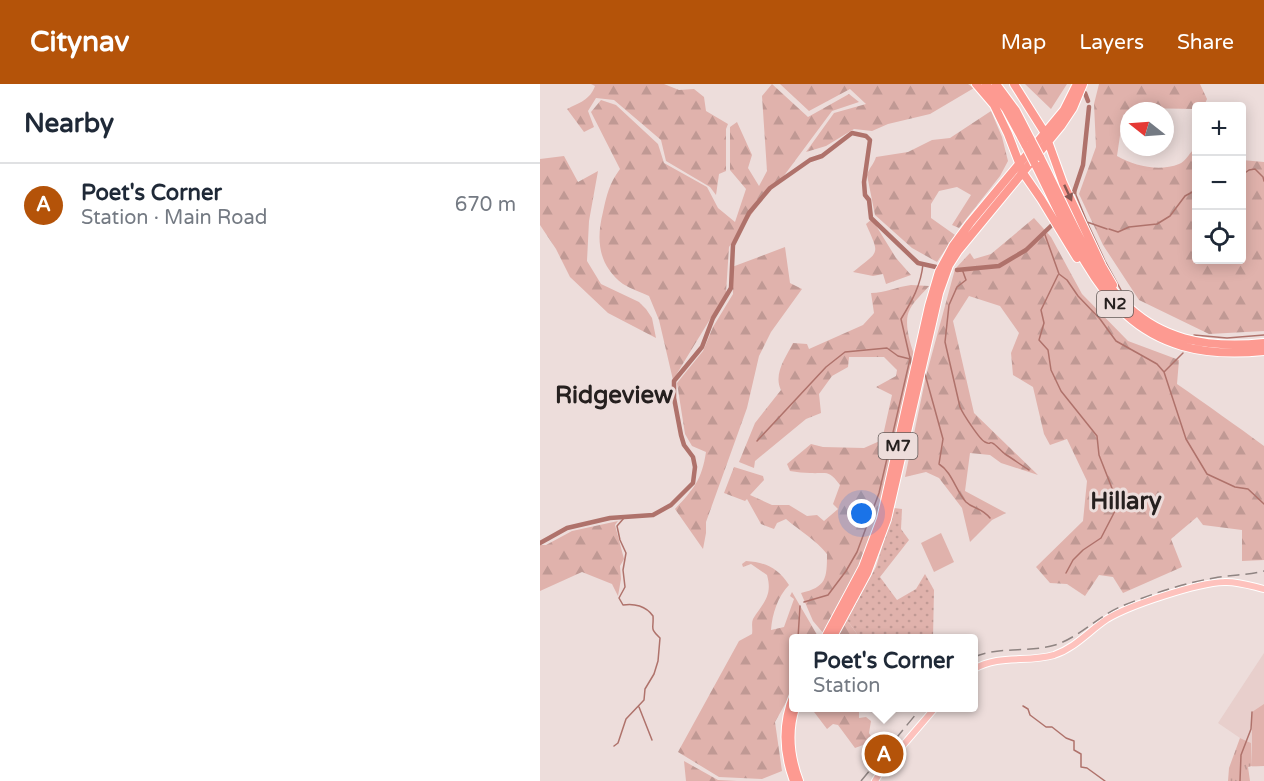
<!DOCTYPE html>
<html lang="en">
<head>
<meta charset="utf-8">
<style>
	body { margin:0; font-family:"Varela Round",sans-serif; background:#f6f6f7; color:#1f2937 }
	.controls { position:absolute; right:18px; top:18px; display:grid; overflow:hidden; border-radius:6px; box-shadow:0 3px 15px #0003 }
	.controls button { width:54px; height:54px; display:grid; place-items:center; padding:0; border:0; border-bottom:2px solid #e0e1e3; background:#fff; color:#1f2937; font:30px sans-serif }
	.compass { position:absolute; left:580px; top:18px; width:54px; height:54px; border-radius:50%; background:#fff; box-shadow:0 3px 15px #0003; rotate:287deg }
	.you { position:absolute; left:322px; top:430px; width:21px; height:21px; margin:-15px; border:4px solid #fff; border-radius:50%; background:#1a73e8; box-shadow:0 0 0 9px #1a73e833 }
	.badge { display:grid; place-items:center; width:39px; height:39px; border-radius:50%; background:#b45309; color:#fff; font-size:20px; font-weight:700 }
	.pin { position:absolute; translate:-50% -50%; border:3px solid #fff; box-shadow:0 2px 6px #0006 }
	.popup { position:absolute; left:249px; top:550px; width:189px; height:78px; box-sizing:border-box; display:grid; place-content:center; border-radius:6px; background:#fff; filter:drop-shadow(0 2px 4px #0005); font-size:20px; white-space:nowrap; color:#747a83 }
	.popup b { font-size:22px; color:#1f2937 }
	.popup::after { content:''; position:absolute; left:50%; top:100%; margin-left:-12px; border:12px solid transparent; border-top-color:#fff }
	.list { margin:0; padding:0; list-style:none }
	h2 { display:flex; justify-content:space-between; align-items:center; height:78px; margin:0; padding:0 24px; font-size:26px }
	h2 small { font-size:20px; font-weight:400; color:#747a83 }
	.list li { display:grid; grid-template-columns:39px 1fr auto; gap:18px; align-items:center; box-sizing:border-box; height:84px; padding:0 24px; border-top:2px solid #e0e1e3 }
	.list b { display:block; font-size:22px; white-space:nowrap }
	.list p { margin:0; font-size:20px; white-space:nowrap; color:#747a83 }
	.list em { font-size:20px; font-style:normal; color:#747a83 }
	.icon { flex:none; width:33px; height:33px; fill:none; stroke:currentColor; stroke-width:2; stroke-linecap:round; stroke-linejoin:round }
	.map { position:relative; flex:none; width:724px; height:697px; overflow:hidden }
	header { display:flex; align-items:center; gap:36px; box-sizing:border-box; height:84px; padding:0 30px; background:#b45309; color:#fff }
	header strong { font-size:28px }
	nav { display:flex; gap:33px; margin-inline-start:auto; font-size:21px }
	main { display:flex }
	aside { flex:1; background:#fff }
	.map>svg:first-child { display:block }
</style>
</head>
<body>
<header>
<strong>Citynav</strong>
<nav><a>Map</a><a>Layers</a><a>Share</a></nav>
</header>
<main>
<aside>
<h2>Nearby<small></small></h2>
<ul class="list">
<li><span class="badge">A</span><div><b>Poet's Corner</b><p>Station · Main Road</p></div><em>670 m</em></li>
</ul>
</aside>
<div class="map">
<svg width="724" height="697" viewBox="0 0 724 697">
	<defs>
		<pattern id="grass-dots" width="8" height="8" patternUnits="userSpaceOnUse" patternTransform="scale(1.5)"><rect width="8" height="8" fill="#e0b2ac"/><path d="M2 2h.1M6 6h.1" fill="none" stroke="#c09994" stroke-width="1.8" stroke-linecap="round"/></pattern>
		<pattern id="forest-firs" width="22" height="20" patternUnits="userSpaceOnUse" patternTransform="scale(1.5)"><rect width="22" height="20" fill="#e0b2ac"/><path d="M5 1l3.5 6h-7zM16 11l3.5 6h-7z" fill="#c09994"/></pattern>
		<pattern id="park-tufts" width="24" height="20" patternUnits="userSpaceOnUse" patternTransform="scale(1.5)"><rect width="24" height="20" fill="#e0b2ac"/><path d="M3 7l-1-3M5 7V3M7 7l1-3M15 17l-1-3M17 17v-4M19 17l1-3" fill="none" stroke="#c09994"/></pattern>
	</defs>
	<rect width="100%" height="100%" fill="#eddddb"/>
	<path fill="#e8cfcc" d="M724,569V682L716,683H712L711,659L700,654L678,639Z"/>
	<path fill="url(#grass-dots)" d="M354,424L362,425L361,445L369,456L340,493L357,516L376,505L385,490L394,506L393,554H320L307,536L336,483Z"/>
	<path fill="url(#forest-firs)" d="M51,0H124L139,6L154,5L164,13L166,27L188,40L186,45V87L179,90L176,111L170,103L126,77L121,56L74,16L56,14L48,27L54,43L44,48L27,25C39,19 50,16 55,2Z
		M232,0L268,33L309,10L319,18L292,27L243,93L227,108L189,163L186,209L133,296L119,236L109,212C101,208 91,205 83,200C58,181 56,156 63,128C67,110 69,100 80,85L51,28L61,16L76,21L118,60L124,79L167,103L178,124L195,138L206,105L190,86V43L197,38L212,71L208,84L219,102L227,87L222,12Z
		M240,0H428L434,4L390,30L348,40L332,47L314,45L286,62L266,68L294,29L326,20L310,5L269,27Z
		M485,0H527L511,25Z
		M559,0H660L667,15L664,22H656V25L596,24L583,31L577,72C595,82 619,88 639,80C645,78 649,70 653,66L656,67V176H702V76L724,78V247L669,250L599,216L563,161L539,110L556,63L554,20Z
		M451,27L462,53L468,77L460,92L419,144L412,141L431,111L417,103L399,107L391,120V134L415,151L397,178L372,164L335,131L327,91C329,84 334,80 336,73L368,68L392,56L410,54Z
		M24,72L38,98L58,87L49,137L47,177L61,200L99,218L106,225L112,234L116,254L68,229L30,193L16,165L0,141V75Z
		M494,134L511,153L542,210L588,257L639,276L637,300C667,321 697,342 724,362V476L702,477V446L663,441L657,433L631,455L642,483L583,509L573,493L559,491L545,512L527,500L510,499L496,483L543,437L547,397L527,355L510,361L504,350L493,303L473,291L471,269L479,249L460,222L429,212L413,237L434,329L498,391L461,379L450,371L430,369L425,407L466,429L452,436L430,458L422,424L399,394L386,388L365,393L386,292L415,185L430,169L434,175L451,170Z
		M332,135L356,174L371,191L346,200L343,190L333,192L313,188C340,166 340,172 326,140Z
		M245,163L250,199L262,205L231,248L219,272L207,324L166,438V449L163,465L135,425C154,405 162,395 166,368L152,362L145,350L137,299L163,267L173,243L193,210L192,183Z
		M371,201L389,202C383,209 374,217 370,225C363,237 370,260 375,273L336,441L315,491L284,550L273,537L261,509C286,503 287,495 287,470C276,456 260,447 246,435L237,439L234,445L221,440L207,415L205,417L184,409L194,383L223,392L224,396L210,411L232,421H249L267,432L277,431L284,437L298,425L293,420L300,401C288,385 287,390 270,389C264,389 257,388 250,387L247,380L271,360L283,363L324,364L342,356L352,311L336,303L356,292L357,286L344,273H309L308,283L292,292L279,310L281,329L266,335L215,377L214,384L199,378L215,339L241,306C233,290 246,273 253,259L267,260L269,265L323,241L334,229L331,209C345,209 356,203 371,201Z
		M78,437L75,441L84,475L80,482L81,495L78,512L72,500L42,488L0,507V461H6L32,447Z
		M206,477C225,478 238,484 249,501C238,512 232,530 231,546L244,543L254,515L250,512L252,508L279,554H254V604L235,638L242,687L222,695L179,693L138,668L199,557L212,550C213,545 211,540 213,535C223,519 233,512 227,491L211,480L203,483L202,480Z
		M307,536L320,554H296Z
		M271,624H319V634L326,633L331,637L329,649L334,657L315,664L298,641L293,640L287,645Z
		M144,677L178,696L197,697H146Z"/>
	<path fill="url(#park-tufts)" d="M700,654L711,659L712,682L708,683L710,697H688L689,684Z"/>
	<path fill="#e0b2ac" d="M401,449L414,478L394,488L381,459Z
		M724,620V682H712V628Z"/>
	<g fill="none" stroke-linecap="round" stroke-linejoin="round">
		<path stroke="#af726b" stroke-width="1.5" d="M702,91L709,86L715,85L723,93L724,97
			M535,104L536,111L547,138L567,145
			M547,138L565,177L581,206
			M569,145L578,148L589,143L617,140L630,132L645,112L656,106
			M504,148L519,190L527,196L538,212L560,235L576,257L617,280L624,288L646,355L667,390L695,403L708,405L724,420
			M422,185L426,196L417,203L409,221L405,258L420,323C423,330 440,356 445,358C453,362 447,356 454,360C458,363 461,367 465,370C473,375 481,381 489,386
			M518,191L501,226L504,239L499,256L508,266L511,286L521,307L557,352L559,371L577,417L576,425L561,454L543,466L533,476L526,489
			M654,251L687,254L724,251
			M372,283L361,235C372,217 381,201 383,180
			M624,288L643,269
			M385,290L403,355L399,380C412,388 416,407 426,418C433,425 441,423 450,434
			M217,357L286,283L305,268L347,264L358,272L370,275L339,409L317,468L306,487L288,511L264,518
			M258,554L260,522
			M483,622L488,625L490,631L506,643H512L526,654L534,657V666L541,670V683L547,684L565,697
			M99,623L112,656
			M74,662L78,659L86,635L104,616L105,605L114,590L118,577L120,554C109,543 114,546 113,532C106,522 94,519 83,521L79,514L85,503L83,486L86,469L80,456L77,442L84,434
			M700,697L701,671L711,645L712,628"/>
		<path stroke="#af726b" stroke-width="4.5" d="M545,9L548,17
			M534,108L543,81L549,23
			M417,186L459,182L486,166L512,141
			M0,459L27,444L70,434L113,431L131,421L153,399L155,383L153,373L144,361L141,351L134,314V297L162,263L173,234L191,204L193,161L209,129L230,104L270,76L282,72L312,49L326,52L330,56L324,98L325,111L329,116L331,134L378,179L396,183"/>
		<defs>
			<path id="major" d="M434,585C459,570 487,579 514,571C535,564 549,547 567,535C590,521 657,499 684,498C697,497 711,502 724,505
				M335,697L341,687L395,624"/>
			<path id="highway" d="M436,0L454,21L468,50L483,89L501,115L537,174
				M446,0L466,25L486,62
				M456,0L476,27L491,56
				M474,0L505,49L523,99L562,182L573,201
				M500,73C555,182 579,274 724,259
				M495,80C550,189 578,282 724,267
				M285,554L323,483L341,435L389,222L399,188L413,162L430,139L524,26L537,0
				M292,554L327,489L347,435L399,209L409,181L418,167L521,42L533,24L543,0
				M255,624C247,649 250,673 259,697
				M254,697C243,668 242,640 254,611"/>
		</defs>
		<use href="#major" stroke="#fff" stroke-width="8"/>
		<use href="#highway" stroke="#fff" stroke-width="10"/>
		<use href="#major" stroke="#fec2bd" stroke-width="6"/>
		<use href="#highway" stroke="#fd9a91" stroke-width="8"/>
		<path stroke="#8f8482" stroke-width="1.5" stroke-dasharray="12 6" stroke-linecap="butt" d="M434,573C460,562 488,569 515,561C540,553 558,532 582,522C611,510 644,499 674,494C691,491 707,491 724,487
			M321,697L381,624"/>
		<defs>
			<path id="highway-bridge" d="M491,56L500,73
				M486,62L495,80"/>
		</defs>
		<use href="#highway-bridge" stroke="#fff" stroke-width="10" stroke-linecap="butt"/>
		<use href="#highway-bridge" stroke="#fd9a91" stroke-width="8"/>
	</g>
	<defs><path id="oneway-solid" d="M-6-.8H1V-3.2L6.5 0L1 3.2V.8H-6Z" transform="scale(1.5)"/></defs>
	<use fill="#875752" href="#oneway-solid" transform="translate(528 109) rotate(65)"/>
	<g text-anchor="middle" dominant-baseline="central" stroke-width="6" stroke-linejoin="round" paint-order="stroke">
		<g fill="#eddddb" stroke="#625957" stroke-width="1.5">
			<rect x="557" y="207" width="36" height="26" rx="4.5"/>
			<rect x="338.5" y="349" width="39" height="26" rx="4.5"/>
		</g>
		<g font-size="16" font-weight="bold" fill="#26201f">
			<text x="575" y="220">N2</text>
			<text x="358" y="362">M7</text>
		</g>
		<g font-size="24" font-weight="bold" fill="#26201f" stroke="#eddddb">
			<text x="74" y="311">Ridgeview</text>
			<text x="586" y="417">Hillary</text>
		</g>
	</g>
</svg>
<div class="controls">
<button>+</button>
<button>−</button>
<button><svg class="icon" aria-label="locate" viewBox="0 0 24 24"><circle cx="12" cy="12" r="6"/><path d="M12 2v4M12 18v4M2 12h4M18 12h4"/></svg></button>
</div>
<svg class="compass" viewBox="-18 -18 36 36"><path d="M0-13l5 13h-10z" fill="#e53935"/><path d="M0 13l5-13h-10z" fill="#747a83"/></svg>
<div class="you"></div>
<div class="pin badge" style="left:344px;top:670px">A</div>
<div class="popup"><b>Poet's Corner</b>Station</div>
</div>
</main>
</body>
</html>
